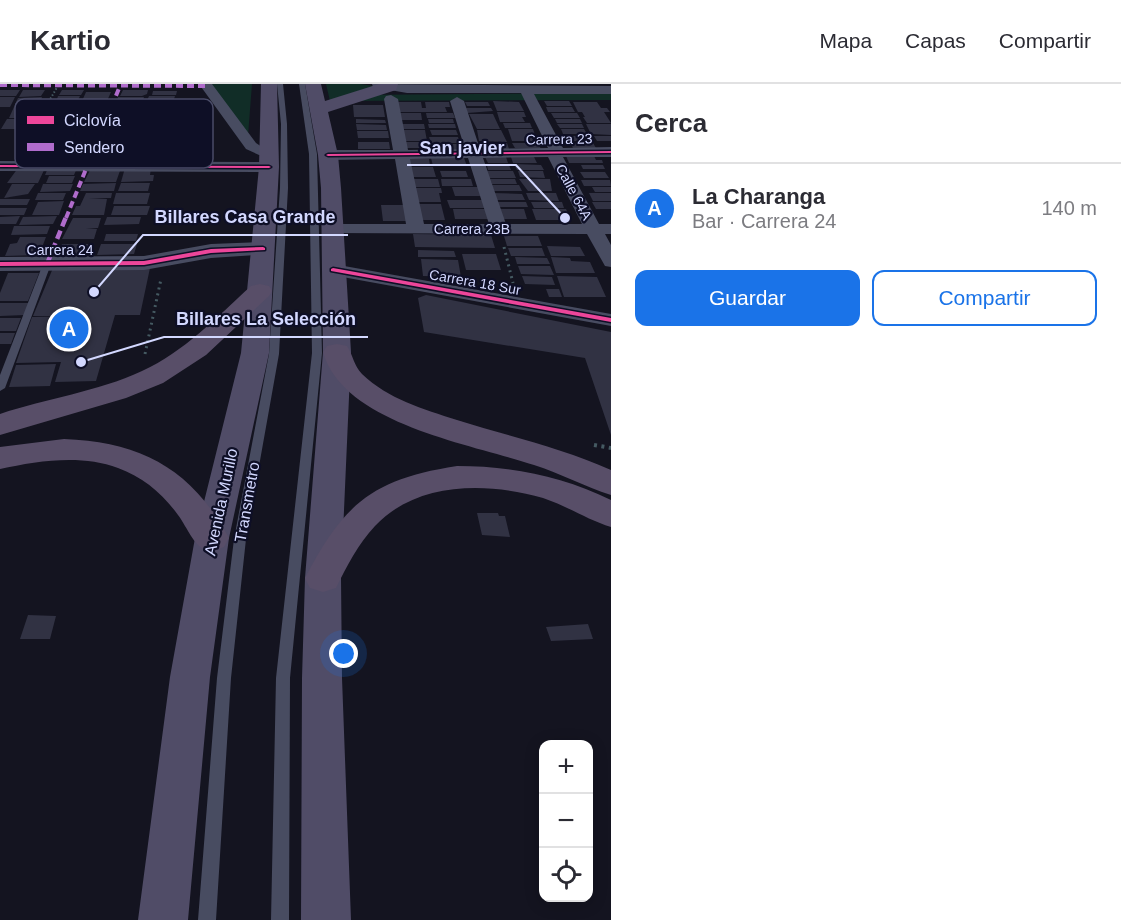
<!DOCTYPE html>
<html lang="es">
<head>
<meta charset="utf-8">
<style>
	body { margin:0; font-family:Helvetica,sans-serif; background:#f7f7f7; color:#2b2b33 }
	.controls { position:absolute; right:18px; bottom:18px; display:grid; overflow:hidden; border-radius:12px; box-shadow:0 3px 15px #0003 }
	.controls button { width:54px; height:54px; display:grid; place-items:center; padding:0; border:0; border-bottom:2px solid #e1e1e2; background:#fff; color:#2b2b33; font:30px sans-serif }
	.you { position:absolute; left:344px; top:570px; width:21px; height:21px; margin:-15px; border:4px solid #fff; border-radius:50%; background:#1a73e8; box-shadow:0 0 0 9px #1a73e833 }
	.badge { display:grid; place-items:center; width:39px; height:39px; border-radius:50%; background:#1a73e8; color:#fff; font-size:20px; font-weight:700 }
	.pin { position:absolute; translate:-50% -50%; border:3px solid #fff; box-shadow:0 2px 6px #0006 }
	.list { margin:0; padding:0; list-style:none }
	h2 { display:flex; justify-content:space-between; align-items:center; height:78px; margin:0; padding:0 24px; font-size:26px }
	h2 small { font-size:20px; font-weight:400; color:#7c7c81 }
	.list li { display:grid; grid-template-columns:39px 1fr auto; gap:18px; align-items:center; box-sizing:border-box; height:90px; padding:0 24px; border-top:2px solid #e1e1e2 }
	.list b { display:block; font-size:22px; white-space:nowrap }
	.list p { margin:0; font-size:20px; white-space:nowrap; color:#7c7c81 }
	.list em { font-size:20px; font-style:normal; color:#7c7c81 }
	.actions { display:flex; gap:12px; padding:18px 24px }
	.actions a { flex:1; padding:14px 0; border:2px solid #1a73e8; border-radius:12px; text-align:center; font-size:21px; color:#1a73e8 }
	.actions .main { background:#1a73e8; color:#fff }
	.icon { flex:none; width:33px; height:33px; fill:none; stroke:currentColor; stroke-width:2; stroke-linecap:round; stroke-linejoin:round }
	.map { position:relative; flex:none; width:611px; height:836px; overflow:hidden }
	header { display:flex; align-items:center; gap:36px; box-sizing:border-box; height:84px; padding:0 30px; background:#fff; border-bottom:2px solid #e1e1e2 }
	header strong { font-size:28px }
	nav { display:flex; gap:33px; margin-inline-start:auto; font-size:21px }
	main { display:flex }
	aside { flex:1; background:#fff }
	.map>svg:first-child { display:block }
</style>
</head>
<body>
<header>
<strong>Kartio</strong>
<nav><a>Mapa</a><a>Capas</a><a>Compartir</a></nav>
</header>
<main>
<div class="map">
<svg width="611" height="836" viewBox="0 0 611 836">
	<rect width="100%" height="100%" fill="#141420"/>
	<path fill="#112d27" d="M210,0H252L248,52Z
		M326,0H361L379,3L348,11L611,9V16L330,17Z"/>
	<path fill="#313243" d="M0,6H20L16,12H0Z
		M23,6H45L41,12L19,13Z
		M62,6H84L81,11H59Z
		M123,6H148L147,10L142,12H120Z
		M153,7H177L176,11H152Z
		M86,8H111L107,17H82Z
		M58,12H80L75,22H55Z
		M149,12H175L170,28H156L171,29L170,33H144L145,29H150L152,22L144,23Z
		M0,13H15L10,23H0Z
		M42,13L35,34H9L18,14Z
		M118,13H144L139,27H124L140,28L138,33L110,34L111,28H115Z
		M493,17L519,18L524,27H497Z
		M544,17H569L572,22H547Z
		M396,18H421L422,24H426L425,18H449L450,23H445L447,28H397Z
		M465,18H488L490,22H467Z
		M573,18H597L601,24H607L610,28H604L611,39H587L583,33H598H585L582,28H578Z
		M353,21H383L385,33H354Z
		M546,23H572L575,28H548Z
		M466,24H491L493,27L467,29Z
		M497,28H524L526,33H522L525,38H500Z
		M397,29H421L422,36H398Z
		M426,29H453L455,34H427Z
		M551,29H577L580,34H554Z
		M469,30H493L500,45H477Z
		M7,35H32L27,45H1Z
		M356,35L385,36L386,39H356Z
		M428,35H453L454,39H429Z
		M555,35H580L582,39H557Z
		M503,39H530L532,44H505Z
		M356,40L386,41L387,46H357Z
		M399,40H424L425,45H399Z
		M428,40H455L456,44H429Z
		M557,40H582L584,44H560Z
		M586,40H611V51L591,50Z
		M508,45H533L537,57H512Z
		M561,45H584L587,50H563Z
		M400,46H425L427,57H403Z
		M430,46H456L458,51H432Z
		M477,46H501L507,58L479,57Z
		M357,47H388L389,54H358Z
		M563,52H588L591,57H566Z
		M594,52H611V57H597Z
		M429,53H458L460,59H431Z
		M358,58H389L390,65H358Z
		M404,58H428L429,64H405Z
		M481,59H507L509,65H483Z
		M512,59H538L541,65L515,64Z
		M570,59H593L596,64H573Z
		M432,60H459L461,65H434Z
		M566,72H594L596,76H602L603,79H569Z
		M485,73H506L508,79H488Z
		M511,73H534L537,79H513Z
		M431,74H464L467,82H433Z
		M405,75H429L430,81H406Z
		M514,80L541,81L544,86H517Z
		M487,81H509L511,86H488Z
		M581,81H603L605,85H583Z
		M407,83H433L436,93H408Z
		M18,84H45L38,99H7Z
		M48,84H77L74,91H45Z
		M91,84H121L116,98H84Z
		M125,84H151L150,91H154L153,97L121,98Z
		M440,87H466L468,93H442Z
		M486,87H513L516,94H489Z
		M518,87H543L545,94L520,93Z
		M580,88H605L609,94H584Z
		M49,92H75L72,99H46Z
		M410,95H438L440,103H412Z
		M441,95H471L473,102H442Z
		M490,95H515L517,100H492Z
		M519,95H550L552,107H528Z
		M581,96H610L611,102H584Z
		M116,99L114,107H80L83,100Z
		M121,99H150L148,107H118Z
		M12,100H35L28,110L4,114Z
		M43,100H73L70,107L40,108Z
		M492,101H519L522,107H494Z
		M452,103H486L489,112H455Z
		M592,103H611V108H595Z
		M412,104H441L442,109H439L441,118H413Z
		M38,109H66L63,116H35Z
		M86,109H112L111,114H89L107,115L104,131H72L76,122H80Z
		M116,109H150L147,120H113Z
		M492,109L522,110L525,116H495Z
		M526,109H556L559,117L529,116Z
		M589,109H611V117H593Z
		M0,115H30L27,121H0Z
		M447,116H483L485,124H450Z
		M64,117L59,131H32L38,118Z
		M495,118H526L528,123H497Z
		M531,118H562L564,124H534Z
		M592,118H611V125H596Z
		M412,120H441L445,136H415Z
		M381,121H406L408,137H383Z
		M114,122H150L147,131H111Z
		M0,124H27L24,131H0Z
		M453,125H486L489,135H455Z
		M498,125H524L527,135H501Z
		M532,125H566L571,136H536Z
		M20,132L16,140H0V133Z
		M57,132L53,140L19,141L23,133Z
		M107,133H141L139,140L104,141Z
		M73,134H101L98,144H86L97,145L94,155H62Z
		M14,142H50L47,150L11,151Z
		M106,150H138L136,157H104Z
		M413,150L491,151L495,164L415,163Z
		M504,152H538L542,162H507Z
		M20,153H46L39,171L5,172L10,160L17,159Z
		M62,160H91L88,170L58,171Z
		M101,160H137L134,170L97,171Z
		M547,162L580,163L585,172H551Z
		M508,164H542L545,172H511Z
		M418,166L454,167L456,173H418Z
		M462,170H496L501,186H466Z
		M515,173L547,174L550,180H517Z
		M551,173L570,174L571,177L590,178L595,189H556Z
		M421,175L458,176L461,193L423,192Z
		M518,182H550L554,191L521,190Z
		M53,184H150L140,231H115L96,297L55,298L61,278L16,279L32,233L76,232H33Z
		M8,189H39L28,217H0V209Z
		M522,192L552,193L555,201L525,200Z
		M557,192L597,193L606,213H564Z
		M546,205H559L562,213H549Z
		M426,211L611,248V351L585,274L424,248L418,214Z
		M0,219H30L25,231L0,232Z
		M0,234H21L16,247H0Z
		M0,249H15L11,260H0Z
		M56,280L50,302L9,303L16,281Z
		M477,429H498L499,432H505L510,453L482,451Z
		M28,531L56,532L50,555H20Z
		M588,540L593,555L551,557L546,543Z"/>
	<g fill="none" stroke-linecap="round" stroke-linejoin="round">
		<path stroke="#455a62" stroke-width="2" stroke-dasharray="1.5 2" stroke-linecap="butt" d="M22,63L59,0"/>
		<path stroke="#455a62" stroke-width="3" stroke-dasharray="2 4" stroke-linecap="butt" d="M504,163L513,199
			M145,270L161,195"/>
		<path stroke="#455a62" stroke-width="4" stroke-dasharray="3 4.5" stroke-linecap="butt" d="M594,361L611,364"/>
		<path fill="#484c61" fill-rule="evenodd" d="M277,0H283L287,40L288,104L279,270L246,455L231,594L216,836H198L217,594L234,455L269,270L280,104L281,40Z
			M299,0H305L317,70L322,269L290,594L289,836H271L276,594L312,269L309,70Z
			M47,177L51,180L5,304L0,307V291L43,180Z"/>
		<path fill="#484c61" fill-rule="evenodd" d="M199,0H212L256,59L262,63L275,64L277,67L275,70L259,71L246,65Z
			M372,0L611,2V10H534L563,64L611,63V73H563L599,140H611V150H605L611,161V183L605,182L587,150L327,149L324,145L327,141L333,140H406L395,75L328,76L320,71L328,66H393L384,15L386,12L391,11L398,15L408,66L465,65L450,17L457,13L464,17L480,65L548,64L521,9H407L373,3ZM548,73L582,140H506L483,74ZM468,74L489,140H424L410,75Z
			M0,77L269,78L277,83L269,88L0,87Z
			M333,180L611,230V242L326,190L324,186L326,182Z"/>
		<path fill="#484c61" fill-rule="evenodd" d="M263,158L271,160L274,165L271,170L211,174L144,186L0,187V173L144,172L211,160Z"/>
		<path fill="#504c67" fill-rule="evenodd" d="M261,0H277L279,83L269,269L229,454L210,593L188,836H138L170,593L195,454L241,269L259,83Z
			M305,0H321L325,17L379,0H398L396,6L328,28L338,71L341,104L351,268L341,494L342,594L351,836H301L302,594L305,494L323,268L321,104L318,71Z"/>
		<path fill="#584e68" fill-rule="evenodd" d="M260,200L269,202L272,207L269,212L206,271L163,299L126,314L0,351V330C47,314 97,308 142,287C184,268 217,233 251,202Z
			M337,260L347,262C353,271 354,282 362,290C388,315 423,325 457,336C508,352 562,364 611,386V411C585,403 560,389 534,381C471,360 343,340 323,268L327,262Z
			M64,355C141,358 192,385 229,454L224,463C216,466 210,468 202,464C193,459 185,440 178,431C163,410 143,393 118,384C81,370 37,377 0,385V363Z
			M457,382C511,382 562,392 611,416V443C588,436 567,422 543,414C488,398 417,397 375,442C358,460 347,482 336,504L323,508L310,504L305,494C344,419 373,395 457,382Z"/>
		<path stroke="#b06ccc" stroke-width="4" stroke-dasharray="7 4" stroke-linecap="butt" d="M0,1L205,2
			M66,134L120,2"/>
		<path stroke="#b06ccc" stroke-width="4.5" stroke-dasharray="9 4.5" stroke-linecap="butt" d="M47,180L66,133"/>
		<defs>
			<path id="cycleway" d="M611,67V69L328,72L326,71L328,70Z
				M0,81L269,82L271,83L269,84L0,83Z
				M263,163L265,164V166L211,169L144,181L0,182V178L144,177L211,165Z
				M333,184L611,234V238L331,187V185Z"/>
		</defs>
		<use href="#cycleway" stroke="#0e0f26" stroke-width="3"/>
		<use href="#cycleway" fill="#ed469a" fill-rule="evenodd"/>
	</g>
	<g text-anchor="middle" dominant-baseline="central" stroke-width="4.5" stroke-linejoin="round" paint-order="stroke">
		<g font-size="14" fill="#d3d8ff" stroke="#0e0f26">
			<text transform="translate(559 55) rotate(-1)">Carrera 23</text>
			<text transform="translate(574 108) rotate(62)">Calle 64A</text>
			<text x="472" y="145">Carrera 23B</text>
			<text x="60" y="166">Carrera 24</text>
			<text transform="translate(475 198) rotate(10)">Carrera 18 Sur</text>
		</g>
		<g font-size="16" fill="#d3d8ff" stroke="#0e0f26">
			<text transform="translate(221 418) rotate(-78)">Avenida Murillo</text>
			<text transform="translate(247 418) rotate(-80)">Transmetro</text>
		</g>
	</g>
	<rect x="15" y="15" width="198" height="69" rx="9" fill="#0e0f26" stroke="#494b67" stroke-width="1.5"/>
	<rect x="27" y="32" width="27" height="8" fill="#ed469a"/>
	<rect x="27" y="59" width="27" height="8" fill="#b06ccc"/>
	<g font-size="16" fill="#d3d8ff">
		<text x="64" y="42">Ciclovía</text>
		<text x="64" y="69">Sendero</text>
	</g>
	<path fill="none" stroke="#d3d8ff" stroke-width="2" d="M565 134L516 81H407M94 208L143 151H348M81 278L164 253H368"/>
	<g fill="#d3d8ff" stroke="#0e0f26" stroke-width="2">
		<circle cx="565" cy="134" r="6"/>
		<circle cx="94" cy="208" r="6"/>
		<circle cx="81" cy="278" r="6"/>
	</g>
	<g font-size="18" text-anchor="middle" font-weight="bold" fill="#d3d8ff" stroke="#0e0f26" stroke-width="4.5" stroke-linejoin="round" paint-order="stroke">
		<text x="462" y="70">San javier</text>
		<text x="245" y="139">Billares Casa Grande</text>
		<text x="266" y="241">Billares La Selección</text>
	</g>
</svg>
<div class="controls">
<button>+</button>
<button>−</button>
<button><svg class="icon" aria-label="locate" viewBox="0 0 24 24"><circle cx="12" cy="12" r="6"/><path d="M12 2v4M12 18v4M2 12h4M18 12h4"/></svg></button>
</div>
<div class="you"></div>
<div class="pin badge" style="left:69px;top:245px">A</div>
</div>
<aside>
<h2>Cerca<small></small></h2>
<ul class="list">
<li><span class="badge">A</span><div><b>La Charanga</b><p>Bar · Carrera 24</p></div><em>140 m</em></li>
</ul>
<div class="actions"><a class="main">Guardar</a><a>Compartir</a></div>
</aside>
</main>
</body>
</html>
